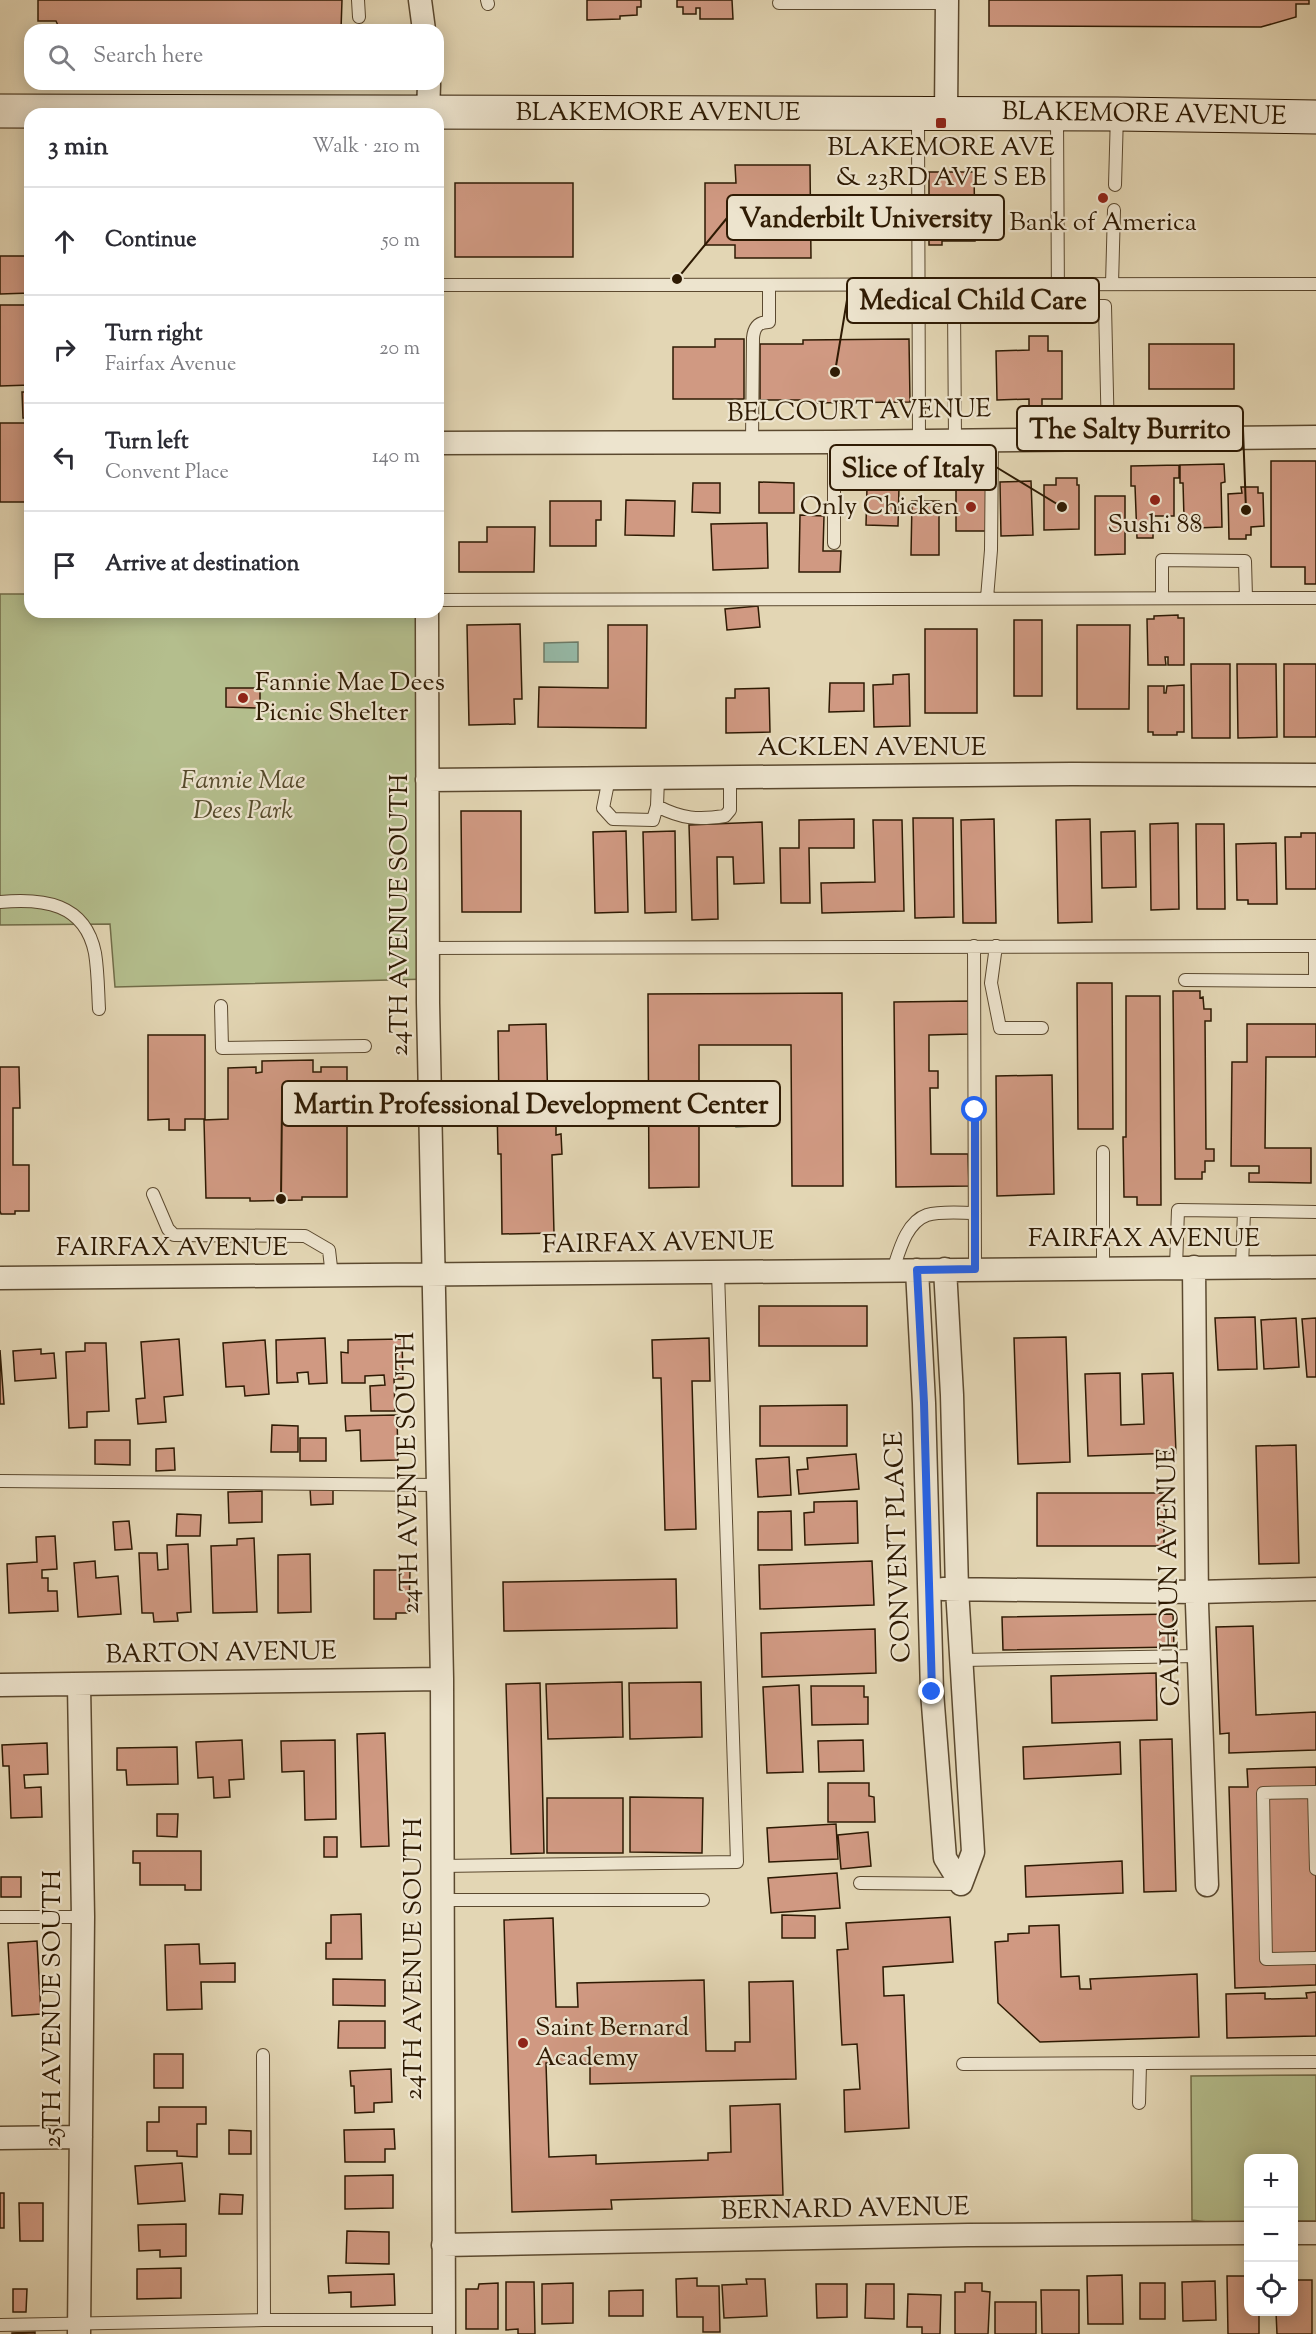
<!DOCTYPE html>
<html lang="en">
<head>
<meta charset="utf-8">
<style>
	body { margin:0; font-family:"Sorts Mill Goudy",serif; background:#f7f7f7; color:#2b2b33 }
	.controls { position:absolute; right:18px; bottom:18px; display:grid; overflow:hidden; border-radius:12px; box-shadow:0 3px 15px #0003 }
	.controls button { width:54px; height:54px; display:grid; place-items:center; padding:0; border:0; border-bottom:2px solid #e1e1e2; background:#fff; color:#2b2b33; font:30px sans-serif }
	.stop { position:absolute; width:18px; height:18px; margin:-14px; border:4px solid #2563eb; border-radius:50%; background:#fff }
	.stop.end { background:#2563eb; border-color:#fff; box-shadow:0 2px 6px #0008 }
	.list { margin:0; padding:0; list-style:none }
	h2 { display:flex; justify-content:space-between; align-items:center; height:78px; margin:0; padding:0 24px; font-size:26px }
	h2 small { font-size:20px; font-weight:400; color:#7c7c81 }
	.list li { display:grid; grid-template-columns:39px 1fr auto; gap:18px; align-items:center; box-sizing:border-box; height:108px; padding:0 24px; border-top:2px solid #e1e1e2 }
	.list b { display:block; font-size:22px; white-space:nowrap }
	.list p { margin:0; font-size:20px; white-space:nowrap; color:#7c7c81 }
	.list em { font-size:20px; font-style:normal; color:#7c7c81 }
	.icon { flex:none; width:33px; height:33px; fill:none; stroke:currentColor; stroke-width:2; stroke-linecap:round; stroke-linejoin:round }
	.map { position:relative; flex:none; width:1316px; height:2334px; overflow:hidden }
	.search { position:absolute; background:#fff; box-shadow:0 3px 15px #0003; left:24px; top:24px; width:420px; height:66px; display:flex; align-items:center; gap:15px; box-sizing:border-box; padding:0 21px; border-radius:18px; color:#7c7c81; font-size:22px }
	.panel { position:absolute; background:#fff; box-shadow:0 3px 15px #0003; left:24px; top:108px; width:420px; height:510px; border-radius:18px }
	.map>svg:first-child { display:block }
</style>
</head>
<body>
<div class="map">
<svg width="1316" height="2334" viewBox="0 0 1316 2334">
	<rect width="100%" height="100%" fill="#e3d6b4"/>
	<filter id="stains"><feTurbulence type="fractalNoise" baseFrequency=".00333" numOctaves="4"/><feColorMatrix values="0 0 0 0 .2 0 0 0 0 .09 0 0 0 0 .02 0 0 0 .5 -.17"/></filter>
	<radialGradient id="worn" r=".72"><stop offset=".6" stop-color="#630" stop-opacity="0"/><stop offset="1" stop-color="#630" stop-opacity=".3"/></radialGradient>
	<path fill="#b4be8d" stroke="#716c48" stroke-width="1.5" d="M0,594H30V612H427L428,979L115,987L110,924L0,925Z
		M1316,2075V2221H1294V2158H1248V2222H1207L1192,2220L1191,2076Z"/>
	<path fill="#96baa8" stroke="#6c7a66" stroke-width="1.5" d="M578,642V662H544V643Z
		M735,1089H754L755,1126L736,1127Z"/>
	<g fill="none" stroke-linecap="round" stroke-linejoin="round">
		<path stroke="#626a56" stroke-width="1.5" d="M744,1095L749,1098V1118L746,1121L742,1118L741,1098Z"/>
	</g>
	<path fill="#d09982" stroke="#2e1a03" stroke-width="1.5" fill-rule="evenodd" d="M38,0H342L341,30H60L56,21H38Z
		M587,0H641V7H637V15L620,16V19L587,20Z
		M677,0H732L733,19H700V8H696V14H683V7H677Z
		M989,0H1309V4H1296V17L1261,27L989,26Z
		M735,165H810L811,258H735V245H705V183H736ZM750,203H781L782,223H750Z
		M929,172H974L975,241H942V245H929Z
		M455,183H573V257H455Z
		M0,256H30V293L0,294Z
		M0,305H30V385L0,386Z
		M1029,336H1048V351H1062V399H1042V407L1029,406V399L997,400L996,351L1029,350Z
		M715,339H744V399H673V347H715Z
		M909,339L910,402L803,403V400H760V344H803V340Z
		M1149,344H1234V389H1149Z
		M22,392H30V418H23Z
		M0,423H30V502H0Z
		M1271,461H1316V584H1305V567H1271Z
		M1224,464L1225,482L1221,483L1222,527L1196,528V518H1184L1183,483H1180V465Z
		M1179,465V478H1174V516H1153V538H1137L1135,486H1131V466Z
		M1056,478H1077V485H1079V529L1044,530V485H1056Z
		M1031,481L1033,535L1001,536L1000,482Z
		M759,482L794,483V513H759Z
		M693,483H720V513L692,512Z
		M956,483H986V531H956Z
		M867,487H899L898,526L866,525Z
		M1241,487H1258V493H1263L1264,526L1251,527V535H1246V539H1229L1228,494L1242,493Z
		M1095,496H1125V554L1095,555Z
		M626,500L675,501L674,536L625,535Z
		M550,501H601V520H596V546H550Z
		M912,501H939V555H911Z
		M800,515L824,516L823,551H841L840,572H799Z
		M767,523L768,568L713,570L711,524Z
		M487,527H535L534,572H459V542H487Z
		M758,606L760,627L727,630L725,609Z
		M1178,615V618H1184V665H1168V657H1165L1166,665H1148L1147,619H1154V616Z
		M1014,620H1042V696H1014Z
		M520,624L522,699H514L515,724L469,725L467,625Z
		M608,625H647L646,728L538,727L539,687L608,688Z
		M1077,625H1130L1129,709H1077Z
		M925,629H977V713H925Z
		M1191,664H1230V738H1192Z
		M1237,664H1276L1277,737L1238,738Z
		M1284,664H1316V737H1284Z
		M909,674L910,726L874,727L873,685L893,684V675Z
		M830,683H864V711L829,712Z
		M1184,685V732H1177V735H1153V732H1148V686H1164V693H1166L1167,686Z
		M226,688H260V708L226,707Z
		M769,688L770,732L726,733V698H735V689Z
		M461,811H521V912H462Z
		M913,818H953L954,917L915,918Z
		M854,819V848H809L810,903H781L780,848H799V820Z
		M994,819L996,923H963L961,820Z
		M1090,819L1092,922L1058,923L1056,820Z
		M873,820H902L904,911L822,913L821,883L875,882Z
		M762,822L764,883L734,884L733,857H717L718,919L692,920L689,825Z
		M1178,823L1179,909L1151,910L1150,824Z
		M1196,824H1224L1225,909H1197Z
		M626,831L628,912L595,913L593,832Z
		M675,831L676,912L645,913L643,832Z
		M1135,831L1136,887L1102,888L1101,832Z
		M1301,833H1316V889H1286L1285,837H1301Z
		M1276,843L1277,904H1248V900H1237L1236,844Z
		M1077,983H1112L1113,1129H1078Z
		M1173,991H1200V998L1203,997L1204,1009H1211V1021H1205L1206,1149H1214V1161H1205V1172H1202V1179H1175Z
		M842,993L843,1186H792L791,1045H699V1187L649,1188L648,994Z
		M1126,996H1160L1161,1205H1137V1197H1124L1123,1137H1126Z
		M969,1001L970,1034L929,1035V1071H938V1088H930L931,1154H968L969,1186L896,1187L894,1002Z
		M546,1024L548,1111H556V1135L561,1134L562,1154L552,1155L554,1233L502,1234L501,1154H498L497,1107H499L498,1031H509V1025Z
		M1247,1024H1316V1057H1266L1265,1148H1311V1183L1249,1182V1173H1259V1166H1231L1232,1062H1247Z
		M148,1035H205V1119H185V1130H169V1119L148,1120Z
		M313,1060V1072H321V1067H347V1197H302V1200L250,1201V1198H206L204,1120L228,1119V1068L256,1067V1073L262,1072V1061Z
		M0,1067H19L20,1108H13V1165H29V1211H15V1214H1L0,1211Z
		M1052,1075L1054,1194L997,1196L996,1076Z
		M759,1306H867V1346H759Z
		M1255,1317L1257,1369L1218,1370L1215,1318Z
		M1296,1318L1299,1367L1264,1369L1261,1320Z
		M1316,1318V1377H1307L1302,1319Z
		M1066,1337L1070,1462L1018,1464L1014,1338Z
		M325,1338L327,1383L309,1384L308,1372L297,1373L298,1382L277,1383L276,1340Z
		M709,1338L710,1381H692L696,1529L665,1530L661,1378H653L652,1340Z
		M179,1339L183,1395L164,1397L166,1422L138,1424L136,1399L145,1398L141,1342Z
		M402,1339L403,1379H394L395,1411H371L370,1386L385,1385L384,1375L365,1376V1383H342L341,1352L348,1353V1340Z
		M265,1340L269,1394L245,1396L244,1386L226,1387L223,1343Z
		M85,1343H106L109,1411L87,1412V1427L69,1428L66,1352L85,1351Z
		M41,1349V1354L54,1353L56,1378L15,1381L13,1351Z
		M0,1350L4,1404H0Z
		M1120,1373L1121,1425L1144,1424L1142,1374L1173,1373L1176,1453L1088,1456L1085,1374Z
		M847,1405V1446H760V1406Z
		M397,1415L398,1460L361,1461L360,1430L346,1431L345,1416Z
		M272,1425L298,1426V1452H271Z
		M300,1438H326V1461H300Z
		M95,1440H130V1465L95,1464Z
		M1296,1445L1299,1563L1259,1564L1256,1446Z
		M174,1448L175,1470L156,1471V1449Z
		M856,1454L859,1489L799,1494L797,1470L808,1469L807,1458Z
		M789,1457L791,1495L758,1497L756,1459Z
		M333,1487V1504L311,1505L310,1488Z
		M262,1491V1522L229,1523L228,1492Z
		M1037,1493H1164V1546H1037Z
		M857,1501L858,1543L805,1545L804,1513L814,1512V1502Z
		M791,1511L792,1550H758V1512Z
		M177,1514L201,1515L200,1536H176Z
		M129,1521L132,1549L115,1550L113,1522Z
		M55,1536L57,1569L42,1570V1578H48V1591H57L58,1611L9,1613L7,1564L37,1562L36,1537Z
		M254,1538L257,1612L213,1613L211,1546L237,1545V1539Z
		M188,1544L191,1612L177,1613L178,1621L154,1622L153,1613H142L139,1553H157L158,1570L168,1569L167,1545Z
		M310,1554L311,1612L278,1613V1555Z
		M95,1561L96,1578L118,1576L121,1614L78,1617L74,1563Z
		M872,1561L874,1605L760,1609L759,1565Z
		M374,1570H410L409,1613H396V1619H374Z
		M676,1579L677,1628L504,1631L503,1582Z
		M1173,1614L1174,1647L1003,1650L1002,1617Z
		M1253,1626L1256,1715L1316,1712V1750L1229,1753V1733L1220,1734L1216,1627Z
		M875,1629L876,1673L762,1677L761,1633Z
		M1156,1673L1157,1720L1052,1723L1051,1676Z
		M622,1682L623,1737L548,1739L546,1684Z
		M701,1682L702,1737L630,1739L629,1683Z
		M540,1683L544,1853L511,1854L506,1684Z
		M799,1685L803,1772L767,1773L763,1687Z
		M811,1686H864V1697H868V1724L812,1725Z
		M385,1733L389,1846L361,1847L357,1734Z
		M1172,1739L1176,1891L1144,1892L1140,1740Z
		M242,1740L244,1779L229,1780L230,1797L214,1798L213,1777L198,1778L196,1742Z
		M335,1740L336,1819L305,1820L304,1771L282,1772L281,1741Z
		M863,1740L864,1771L819,1772L818,1741Z
		M1120,1742L1121,1774L1024,1779L1023,1747Z
		M47,1743L48,1774L24,1775L25,1788L41,1787L42,1817L11,1818L9,1766H3L2,1745Z
		M177,1747L178,1784L127,1785L126,1770H117V1748Z
		M1316,1767V1985L1235,1988L1229,1787H1248L1247,1769Z
		M828,1783H869V1796L874,1797L875,1822H828Z
		M630,1797L703,1798L702,1853L630,1852Z
		M547,1798H623V1853H547Z
		M157,1814H178L177,1837L157,1836Z
		M836,1824L838,1859L769,1862L767,1828Z
		M868,1832L871,1866L841,1869L838,1835Z
		M324,1837H337V1857H324Z
		M133,1851H201V1890H185V1885H140V1863H133Z
		M1122,1861L1123,1893L1026,1897L1025,1866Z
		M837,1873L840,1908L771,1913L768,1878Z
		M1,1877H21V1897H1Z
		M361,1914L362,1959H326V1943H331V1915Z
		M782,1915L815,1916V1938H782Z
		M950,1917L953,1962L883,1967L884,1996L904,1995L909,2128L845,2132L844,2090L860,2089L857,2044L842,2045L837,1950L848,1949L846,1923Z
		M553,1918L556,2007H578L577,1983L704,1980L706,2051H735V2042H750L749,1982L793,1981L796,2079L590,2084V2062L546,2063L549,2157L596,2155V2164L708,2160V2153L731,2152L730,2106L780,2104L783,2195L611,2200L612,2209L512,2212L504,1920Z
		M1059,1925L1061,1977L1079,1976L1080,1989H1091L1090,1979L1197,1974L1199,2037L1040,2042L998,2003L995,1942L1008,1941V1934L1029,1933V1926Z
		M37,1941L41,2014L12,2016L8,1943Z
		M199,1944L200,1964L235,1963V1982H201L202,2009L167,2010L165,1945Z
		M333,1979L385,1980V2006L333,2005Z
		M1316,1992V2036L1227,2038L1226,1994L1265,1993V1999L1307,1998L1306,1993Z
		M339,2021H385V2048H338Z
		M154,2054H183V2088H154Z
		M391,2069L392,2102L374,2103V2112L355,2113L354,2086H351L350,2071Z
		M159,2107H206V2124H197V2157L177,2156V2151H147V2122H159Z
		M394,2129L395,2149H385V2162H345L344,2130Z
		M229,2130L251,2131V2154H229Z
		M182,2163L185,2201L138,2204L135,2166Z
		M393,2175V2208L345,2209V2176Z
		M0,2193H4V2228H0Z
		M220,2194L243,2195L242,2214H219Z
		M19,2203H43V2241H20Z
		M186,2224V2256L160,2257V2250L139,2251L138,2225Z
		M347,2231L389,2232V2264L346,2263Z
		M181,2268V2298L137,2299V2269Z
		M394,2274L395,2305L351,2307V2292L329,2293L328,2276Z
		M1122,2275L1123,2324H1088L1087,2276Z
		M1227,2276H1248V2312H1259V2334H1228Z
		M697,2278V2286H719L720,2332H703V2317H677L676,2279Z
		M746,2279H765L767,2316L724,2318L722,2285L747,2284Z
		M1294,2280H1312V2334H1277L1276,2312H1294Z
		M1215,2281L1216,2320L1183,2321L1182,2282Z
		M506,2282H534L535,2334H518V2329L506,2330Z
		M498,2283V2329H466V2289H478L479,2284Z
		M573,2283V2323L542,2324V2284Z
		M965,2283H982V2291L990,2292L988,2334H955V2292H965Z
		M1140,2283H1165V2319H1140Z
		M816,2284H847V2317L817,2318Z
		M866,2284H894V2319L865,2318Z
		M13,2289H27L26,2312H13Z
		M643,2290V2316H609V2291Z
		M1041,2290H1079V2334H1042Z
		M908,2294L941,2295L940,2334H922V2327H907Z
		M995,2302H1036V2334H995Z
		M35,2332V2334H12V2333Z"/>
	<g fill="none" stroke-linecap="round" stroke-linejoin="round">
		<defs>
			<path id="service" d="M358,0L359,17
				M487,0L488,4
				M779,3H947
				M918,115L919,441
				M1057,115L1058,305
				M1115,185L1117,114
				M1112,284L1114,210
				M438,285L1316,284
				M955,440L954,305L1105,306L1108,438
				M752,442L753,338C754,327 758,322 769,322V285
				M834,442V543
				M987,598L991,550L992,439
				M1162,598V560L1245,561L1246,598
				M438,600L1316,598
				M609,778L603,808L613,819L653,820L657,806L658,778
				M657,806C682,819 698,820 725,816L730,810V777
				M0,902C43,898 85,903 95,953C98,971 98,991 99,1009
				M974,946L975,1269
				M996,946L991,983L1000,1028H1042
				M1315,946V980
				M428,948L1316,946
				M1185,980L1316,981
				M221,1006L222,1048L365,1046
				M153,1194L168,1229L174,1235L305,1236L329,1250L332,1276
				M1176,1267L1178,1210L1316,1212
				M1242,1267L1244,1211
				M1103,1268V1152
				M893,1270C899,1252 906,1222 927,1215C941,1211 961,1213 975,1213
				M0,1481L437,1485
				M962,1660L1199,1656
				M1314,1792L1316,1869
				M1316,1792L1263,1793L1266,1959L1316,1958
				M442,1866L737,1862L718,1272
				M860,1883L961,1884
				M442,1900H703
				M0,1917H83
				M263,2055L264,2320
				M963,2064L1316,2062
				M1139,2103L1140,2064
				M0,2325L264,2320H444"/>
			<path id="minor" d="M420,0L424,30
				M946,113L947,0
				M428,114L429,84
				M438,443L834,442L1316,437
				M427,612L428,1003L442,1679L444,2334
				M427,780L1072,774L1316,775
				M1194,1267L1197,1604L1207,1885
				M945,1269L952,1395L957,1589L973,1852L961,1884
				M917,1270L924,1403L932,1692L945,1858L961,1884
				M0,1278L1316,1267
				M943,1589L1197,1592L1316,1589
				M0,1685L442,1679
				M0,2138L81,2137
				M1294,2233H1316
				M443,2245L968,2235L1248,2233
				M79,2334L83,1917L79,1685"/>
			<path id="secondary" d="M0,111L1117,114L1316,117"/>
		</defs>
		<use href="#service" stroke="#5b492f" stroke-width="14"/>
		<use href="#minor" stroke="#5b492f" stroke-width="25"/>
		<use href="#secondary" stroke="#2e1a03" stroke-width="35"/>
		<use href="#service" stroke="#ede4ce" stroke-width="12"/>
		<use href="#minor" stroke="#ede4ce" stroke-width="22"/>
		<use href="#secondary" stroke="#ede4ce" stroke-width="33"/>
	</g>
	<g fill="none" stroke-linecap="round" stroke-linejoin="round">
		<path stroke="#2563eb" stroke-width="8" d="M932,1692L924,1403L917,1270L975,1269V1110"/>
	</g>
	<g fill="#8f2418" stroke="#ede4ce" stroke-width="2">
		<rect x="935" y="117" width="12" height="12" rx="3"/>
		<circle cx="1103" cy="198" r="6"/>
		<circle cx="1155" cy="500" r="6"/>
		<circle cx="971" cy="507" r="6"/>
		<circle cx="243" cy="698" r="6"/>
		<circle cx="523" cy="2043" r="6"/>
	</g>
	<g text-anchor="middle" dominant-baseline="central" stroke-width="4.5" stroke-linejoin="round" paint-order="stroke">
		<g font-size="26" fill="#2e1a03" stroke="#ede4ce">
			<text x="658" y="113">BLAKEMORE AVENUE</text>
			<text transform="translate(1144 115) rotate(1)">BLAKEMORE AVENUE</text>
			<text transform="translate(859 412) rotate(-1)">BELCOURT AVENUE</text>
			<text x="872" y="748">ACKLEN AVENUE</text>
			<text transform="translate(400 915) rotate(-90)">24TH AVENUE SOUTH</text>
			<text x="1144" y="1239">FAIRFAX AVENUE</text>
			<text transform="translate(658 1244) rotate(-1)">FAIRFAX AVENUE</text>
			<text x="172" y="1248">FAIRFAX AVENUE</text>
			<text transform="translate(409 1473) rotate(-91)">24TH AVENUE SOUTH</text>
			<text transform="translate(899 1547) rotate(-92)">CONVENT PLACE</text>
			<text transform="translate(1170 1577) rotate(-91)">CALHOUN AVENUE</text>
			<text transform="translate(221 1654) rotate(-1)">BARTON AVENUE</text>
			<text transform="translate(414 1959) rotate(-90)">24TH AVENUE SOUTH</text>
			<text transform="translate(53 2009) rotate(-90)">25TH AVENUE SOUTH</text>
			<text transform="translate(845 2210) rotate(-1)">BERNARD AVENUE</text>
		</g>
		<g font-size="26" fill="#2e1a03" stroke="#ede4ce">
			<text x="941" y="148">BLAKEMORE AVE<tspan x="941" dy="30">&amp; 23RD AVE S EB</tspan></text>
			<text x="1103" y="223">Bank of America</text>
			<text x="959" y="507" text-anchor="end">Only Chicken</text>
			<text x="1155" y="525">Sushi 88</text>
			<text x="255" y="683" text-anchor="start">Fannie Mae Dees<tspan x="255" dy="30">Picnic Shelter</tspan></text>
			<text x="535" y="2028" text-anchor="start">Saint Bernard<tspan x="535" dy="30">Academy</tspan></text>
		</g>
		<g font-size="26" font-style="italic" fill="#564b2c" stroke="#ede4ce">
			<text x="243" y="781">Fannie Mae<tspan x="243" dy="30">Dees Park</tspan></text>
		</g>
	</g>
	<path fill="none" stroke="#2e1a03" stroke-width="2" d="M677 279L727 218M835 372L847 300M1246 510L1243 429M1062 507L996 467M281 1199L282 1104"/>
	<g fill="#2e1a03" stroke="#ede4ce" stroke-width="2">
		<circle cx="677" cy="279" r="6"/>
		<circle cx="835" cy="372" r="6"/>
		<circle cx="1246" cy="510" r="6"/>
		<circle cx="1062" cy="507" r="6"/>
		<circle cx="281" cy="1199" r="6"/>
	</g>
	<g fill="#ede4ce" stroke="#2e1a03" stroke-width="2">
		<rect x="727" y="195" width="277" height="45" rx="6"/>
		<rect x="847" y="278" width="252" height="45" rx="6"/>
		<rect x="1017" y="406" width="226" height="45" rx="6"/>
		<rect x="830" y="445" width="166" height="45" rx="6"/>
		<rect x="282" y="1081" width="498" height="45" rx="6"/>
	</g>
	<g font-size="27" text-anchor="middle" font-weight="bold" fill="#2e1a03">
		<text x="866" y="227">Vanderbilt University</text>
		<text x="973" y="309">Medical Child Care</text>
		<text x="1130" y="438">The Salty Burrito</text>
		<text x="913" y="477">Slice of Italy</text>
		<text x="531" y="1113">Martin Professional Development Center</text>
	</g>
	<rect width="100%" height="100%" filter="url(#stains)"/>
	<rect width="100%" height="100%" fill="url(#worn)"/>
</svg>
<div class="controls">
<button>+</button>
<button>−</button>
<button><svg class="icon" aria-label="locate" viewBox="0 0 24 24"><circle cx="12" cy="12" r="6"/><path d="M12 2v4M12 18v4M2 12h4M18 12h4"/></svg></button>
</div>
<div class="stop" style="left:975px;top:1110px"></div>
<div class="stop end" style="left:932px;top:1692px"></div>
<div class="search"><svg class="icon" aria-label="search" viewBox="0 0 24 24"><circle cx="10" cy="10" r="6"/><path d="M15 15l6 6"/></svg>Search here</div>
<section class="panel">
<h2>3 min<small>Walk · 210 m</small></h2>
<ul class="list">
<li><svg class="icon" aria-label="ahead" viewBox="0 0 24 24"><path d="M12 20V5M6 11l6-6 6 6"/></svg><div><b>Continue</b></div><em>50 m</em></li>
<li><svg class="icon" aria-label="right" viewBox="0 0 24 24"><path d="M7 20v-9h11M14 6l5 5-5 5"/></svg><div><b>Turn right</b><p>Fairfax Avenue</p></div><em>20 m</em></li>
<li><svg class="icon" aria-label="left" viewBox="0 0 24 24"><path d="M17 20v-9H6M10 6l-5 5 5 5"/></svg><div><b>Turn left</b><p>Convent Place</p></div><em>140 m</em></li>
<li><svg class="icon" aria-label="arrive" viewBox="0 0 24 24"><path d="M6 21V4h12l-3 4 3 4H6"/></svg><div><b>Arrive at destination</b></div></li>
</ul>
</section>
</div>
</body>
</html>
